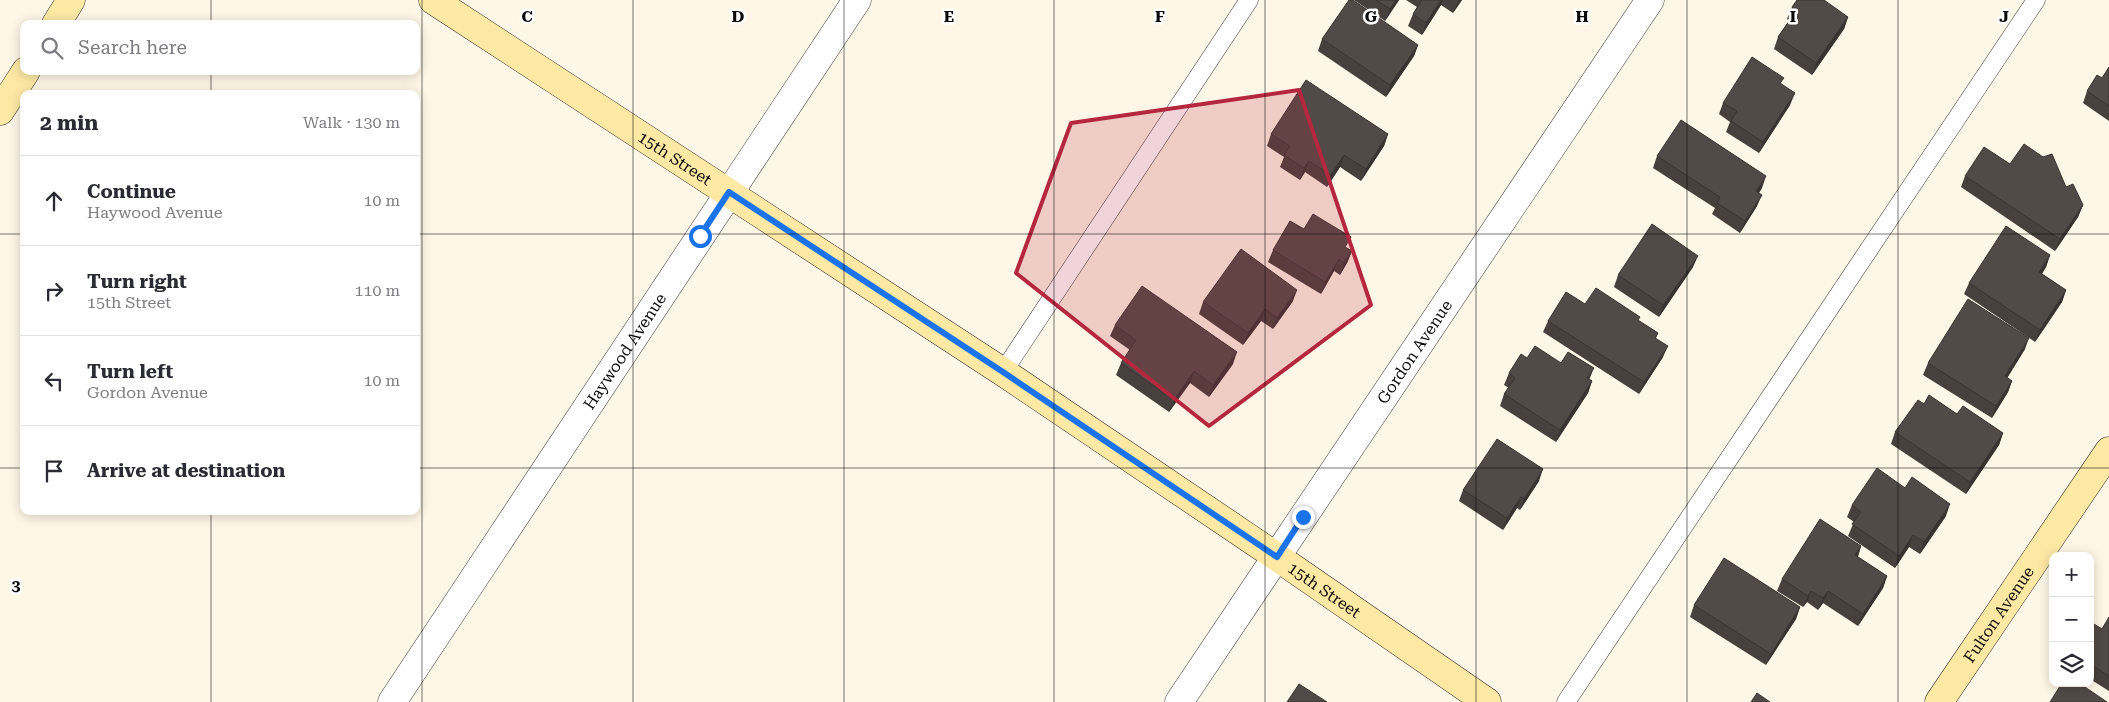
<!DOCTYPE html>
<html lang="en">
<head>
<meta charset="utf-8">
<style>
	body { margin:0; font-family:"Roboto Serif",serif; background:#f7f7f7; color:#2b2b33 }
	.controls { position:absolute; right:15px; bottom:15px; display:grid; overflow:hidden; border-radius:10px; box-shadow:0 2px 12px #0003 }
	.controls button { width:45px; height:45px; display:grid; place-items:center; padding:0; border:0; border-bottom:1px solid #e1e1e2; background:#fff; color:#2b2b33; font:25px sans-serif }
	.stop { position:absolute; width:15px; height:15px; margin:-11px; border:4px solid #1a73e8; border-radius:50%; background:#fff }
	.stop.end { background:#1a73e8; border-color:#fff; box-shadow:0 1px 5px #0008 }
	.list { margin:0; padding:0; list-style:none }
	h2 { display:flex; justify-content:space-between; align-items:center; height:65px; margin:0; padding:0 20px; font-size:21px }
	h2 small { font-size:16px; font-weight:400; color:#7c7c81 }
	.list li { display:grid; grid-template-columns:32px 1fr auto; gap:15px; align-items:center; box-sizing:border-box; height:90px; padding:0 20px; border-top:1px solid #e1e1e2 }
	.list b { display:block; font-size:19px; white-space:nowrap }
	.list p { margin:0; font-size:16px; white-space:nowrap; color:#7c7c81 }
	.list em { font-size:16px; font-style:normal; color:#7c7c81 }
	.icon { flex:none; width:28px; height:28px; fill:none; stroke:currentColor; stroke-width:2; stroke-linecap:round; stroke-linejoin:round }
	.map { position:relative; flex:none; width:2109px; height:702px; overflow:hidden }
	.search { position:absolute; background:#fff; box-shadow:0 2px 12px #0003; left:20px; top:20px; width:400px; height:55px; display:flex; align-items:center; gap:12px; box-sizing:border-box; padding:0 18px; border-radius:10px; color:#7c7c81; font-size:19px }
	.panel { position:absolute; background:#fff; box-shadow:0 2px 12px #0003; left:20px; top:90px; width:400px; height:425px; border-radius:10px }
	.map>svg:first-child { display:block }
</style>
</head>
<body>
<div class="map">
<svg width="2109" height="702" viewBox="0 0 2109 702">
	<rect width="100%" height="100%" fill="#fef7e7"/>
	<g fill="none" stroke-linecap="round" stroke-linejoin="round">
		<defs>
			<path id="lane" d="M1003,372L1249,0
				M1566,702L2036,0"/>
			<g id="street">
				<path id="s1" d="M392,702L857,0"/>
				<path id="s2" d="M1179,702L1650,0"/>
			</g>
			<g id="secondary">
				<path id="s3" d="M433,0L1003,372L1277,557L1487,702"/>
				<path d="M56,24L71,0"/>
				<path d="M0,111L26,71"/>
				<path id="s4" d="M1939,702L2109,451"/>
			</g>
		</defs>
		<use href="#lane" stroke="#3d3d3d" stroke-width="19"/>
		<use href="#street" stroke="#3d3d3d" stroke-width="29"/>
		<use href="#secondary" stroke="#2c2c2c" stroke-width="29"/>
		<use href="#lane" stroke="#fff" stroke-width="18"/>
		<use href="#street" stroke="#fff" stroke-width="28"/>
		<use href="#secondary" stroke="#fde8a4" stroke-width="28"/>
	</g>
	<path fill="#47403d" d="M1354,0H1399L1385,21Z
		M1406,0H1462L1453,13L1441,5L1422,35L1408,26L1413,14L1417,7Z
		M1792,7L1848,17L1844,29L1812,75L1774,49L1778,37L1789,21L1787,19Z
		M1322,39L1418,45L1414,56L1386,97L1318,51Z
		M2109,67V121L2083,103L2087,91L2102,78Z
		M1781,84L1790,105L1759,153L1726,132L1730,122L1719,114L1723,103Z
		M1271,134H1388L1384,146L1361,181L1340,167L1327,187L1305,172L1300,180L1280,167L1284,157L1267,146Z
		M1657,156L1762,188L1759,193L1757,206L1740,233L1712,214L1715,208L1653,168Z
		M2010,164L2066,187L2083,205L2078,217L2055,251L1961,187L1965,176Z
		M1304,229L1347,248L1352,251L1347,263L1340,275L1334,271L1321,294L1268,262L1273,250Z
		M2050,255L2046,267L2042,274L2066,290L2062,302L2035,342L1964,294L1969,283Z
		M1693,267L1659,317L1614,287L1618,275Z
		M1293,301L1273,329L1261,321L1243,345L1199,314L1203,302Z
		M1585,304L1639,321L1658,333L1656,338L1663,357L1639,394L1543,332L1548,321Z
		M1115,325L1233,364L1209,397L1190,383L1169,412L1116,375L1121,363L1130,350L1110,336Z
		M2025,349L2007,378L2012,381L2008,392L1992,418L1923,375L1928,363Z
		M1527,358L1561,363L1592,381L1588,393L1556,442L1500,406L1504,394L1509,388L1504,385L1509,373Z
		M1924,404L1957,414L2003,433L1999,445L1966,494L1891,444L1895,432Z
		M1539,481L1520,510L1517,508L1503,530L1459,501L1463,490Z
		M1852,505L1946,516L1920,554L1909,547L1895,568L1848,536L1854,522L1847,517Z
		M1861,546L1858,557L1887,576L1883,588L1858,626L1823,603L1818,610L1807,602L1803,607L1777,591L1782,579Z
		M1694,605L1800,607L1796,619L1766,665L1690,617Z
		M2109,617V691L2090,679V631L2102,629Z"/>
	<path fill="#393432" d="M1396,0H1399L1385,21L1390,9Z
		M1441,0H1443L1441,5L1422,35L1426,23Z
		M1459,0H1462L1453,13L1458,2Z
		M1848,17L1844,29L1812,75L1816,63Z
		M1418,45L1414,56L1386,97L1390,85Z
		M1795,93L1790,105L1759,153L1763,142Z
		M1388,134L1384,146L1361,181L1366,169Z
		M1344,155L1340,167L1327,187L1331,175Z
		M1309,161L1305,172L1300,180L1304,168Z
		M1766,176L1762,188L1752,203L1756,191Z
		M1762,195L1757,206L1740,233L1745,221Z
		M2083,205L2078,217L2055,251L2060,239Z
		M1352,251L1347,263L1340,275L1344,263Z
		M2050,255L2046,267L2035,284L2039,272Z
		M1698,256L1693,267L1659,317L1663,305Z
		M1339,259L1334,271L1321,294L1325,282Z
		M1297,290L1293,301L1273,329L1277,318Z
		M2066,290L2062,302L2035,342L2040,330Z
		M1265,309L1261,321L1243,345L1248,333Z
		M2029,338L2025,349L2001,388L2005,376Z
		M1668,346L1663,357L1639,394L1644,382Z
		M1237,352L1233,364L1209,397L1213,385Z
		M1594,368L1589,380L1587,378Z
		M1194,371L1190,383L1169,412L1174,400Z
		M1592,381L1588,393L1556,442L1560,430Z
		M2012,381L2008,392L1992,418L1996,406Z
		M2003,433L1999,445L1966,494L1970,482Z
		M1543,469L1539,481L1520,510L1524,499Z
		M1521,497L1517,508L1503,530L1507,518Z
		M1950,504L1946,516L1920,554L1924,542Z
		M1913,535L1909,547L1895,568L1899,556Z
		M1861,546L1857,558L1855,555Z
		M1887,576L1883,588L1858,626L1863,614Z
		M1811,591L1807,602L1803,607L1808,596Z
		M1828,591L1823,603L1818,610L1823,598Z
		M1800,607L1796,619L1766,665L1771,654Z"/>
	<path fill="#524a47" stroke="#393432" d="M1349,0H1353L1418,45L1390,85L1322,39Z
		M1376,0H1396L1390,9Z
		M1422,0H1441L1426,23L1413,14Z
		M1797,0H1824L1848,17L1816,63L1778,37L1796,11L1792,7Z
		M1752,57L1784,78L1780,83L1795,93L1763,142L1731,121L1737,111L1723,103Z
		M2109,67V106L2087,91L2097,75L2102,78Z
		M1306,80L1388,134L1366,169L1344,155L1331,175L1309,161L1304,168L1284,155L1290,146L1271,134Z
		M1681,120L1766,176L1756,191L1762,195L1745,221L1717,203L1720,197L1657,156Z
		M2024,144L2043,157L2052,154L2066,187L2073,184L2083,205L2060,239L1965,176L1984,147L2010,164Z
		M1313,214L1351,237L1345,247L1352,251L1344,263L1339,259L1325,282L1273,250L1290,221L1304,229Z
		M1652,224L1698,256L1663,305L1618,275Z
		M2006,226L2050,255L2039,272L2066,290L2040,330L1969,283Z
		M1241,249L1297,290L1277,318L1265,309L1248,333L1203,302Z
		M1142,286L1237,352L1213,385L1194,371L1174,400L1121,363L1136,340L1115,325Z
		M1596,288L1640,317L1638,320L1658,333L1655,338L1668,346L1644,382L1548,321L1566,292L1585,304Z
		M1968,299L2029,338L2005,376L2012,381L1996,406L1928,363Z
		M1535,346L1561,363L1568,352L1594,368L1587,378L1592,381L1560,430L1504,394L1515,378L1509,373L1521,354L1527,358Z
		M1929,395L1957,414L1963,406L2003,433L1970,482L1895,432L1918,400L1924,404Z
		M1497,439L1543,469L1524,499L1521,497L1507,518L1463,490Z
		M1877,468L1905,488L1912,477L1950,504L1924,542L1913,535L1899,556L1852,524L1861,512L1852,505Z
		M1820,519L1861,546L1855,555L1887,576L1863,614L1828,591L1823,598L1811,591L1808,596L1782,579Z
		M1724,558L1800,607L1771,654L1694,605Z
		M2109,617V676L2090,664V631L2094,624L2102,629Z
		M2062,683H2079L2107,702H2050Z
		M1299,684L1327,702H1287Z
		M1757,693L1770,702H1751Z"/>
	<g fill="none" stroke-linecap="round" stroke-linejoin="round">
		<path stroke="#1a73e8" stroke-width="6" d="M700,236L729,192L1003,372L1277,557L1303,517"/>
	</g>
	<path fill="#b5273f" fill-opacity="0.2" stroke="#b5273f" stroke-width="4" stroke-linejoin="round" d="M1299,90L1371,305L1209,426L1016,273L1071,123Z"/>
	<path fill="none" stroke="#0a0a0a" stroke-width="1" stroke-opacity="0.55" d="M211,0V24M422,0V702M633,0V702M844,0V702M1054,0V702M1265,0V702M1476,0V702M1687,0V702M1898,0V702M211,71V94M0,234H24M416,234H2109M0,468H24M416,468H2109M211,511V702"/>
	<g text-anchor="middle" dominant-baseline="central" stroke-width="5" stroke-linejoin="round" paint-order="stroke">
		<g font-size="16" fill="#0a0a0a" stroke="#fff">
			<text stroke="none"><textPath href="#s3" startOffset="289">15th Street</textPath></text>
			<text stroke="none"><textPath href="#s1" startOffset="421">Haywood Avenue</textPath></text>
			<text stroke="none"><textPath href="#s2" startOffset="422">Gordon Avenue</textPath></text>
			<text stroke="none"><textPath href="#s3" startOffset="1069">15th Street</textPath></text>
			<text stroke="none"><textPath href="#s4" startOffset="106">Fulton Avenue</textPath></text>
		</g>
	</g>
	<g font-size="16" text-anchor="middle" font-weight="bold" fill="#0a0a0a" stroke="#fff" stroke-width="5" stroke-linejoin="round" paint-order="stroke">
		<text x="527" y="22">C</text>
		<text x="738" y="22">D</text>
		<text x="949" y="22">E</text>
		<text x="1160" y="22">F</text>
		<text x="1371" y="22">G</text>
		<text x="1582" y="22">H</text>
		<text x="1793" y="22">I</text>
		<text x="2004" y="22">J</text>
		<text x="16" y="591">3</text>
	</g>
</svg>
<div class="controls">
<button>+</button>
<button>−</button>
<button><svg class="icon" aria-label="layers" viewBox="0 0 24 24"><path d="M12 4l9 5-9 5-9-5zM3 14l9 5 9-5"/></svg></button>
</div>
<div class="stop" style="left:700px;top:236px"></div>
<div class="stop end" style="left:1303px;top:517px"></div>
<div class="search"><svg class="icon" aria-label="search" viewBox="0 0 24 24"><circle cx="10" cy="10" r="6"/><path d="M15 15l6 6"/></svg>Search here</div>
<section class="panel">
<h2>2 min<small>Walk · 130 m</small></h2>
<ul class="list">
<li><svg class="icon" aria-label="ahead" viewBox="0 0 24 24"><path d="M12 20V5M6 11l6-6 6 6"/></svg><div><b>Continue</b><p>Haywood Avenue</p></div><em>10 m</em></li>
<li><svg class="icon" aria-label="right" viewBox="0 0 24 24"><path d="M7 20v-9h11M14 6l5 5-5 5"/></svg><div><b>Turn right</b><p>15th Street</p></div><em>110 m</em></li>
<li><svg class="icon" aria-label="left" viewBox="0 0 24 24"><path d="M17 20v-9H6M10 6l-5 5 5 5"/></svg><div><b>Turn left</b><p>Gordon Avenue</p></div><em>10 m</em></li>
<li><svg class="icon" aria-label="arrive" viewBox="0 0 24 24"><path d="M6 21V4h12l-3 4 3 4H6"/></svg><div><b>Arrive at destination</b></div></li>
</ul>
</section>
</div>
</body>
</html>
